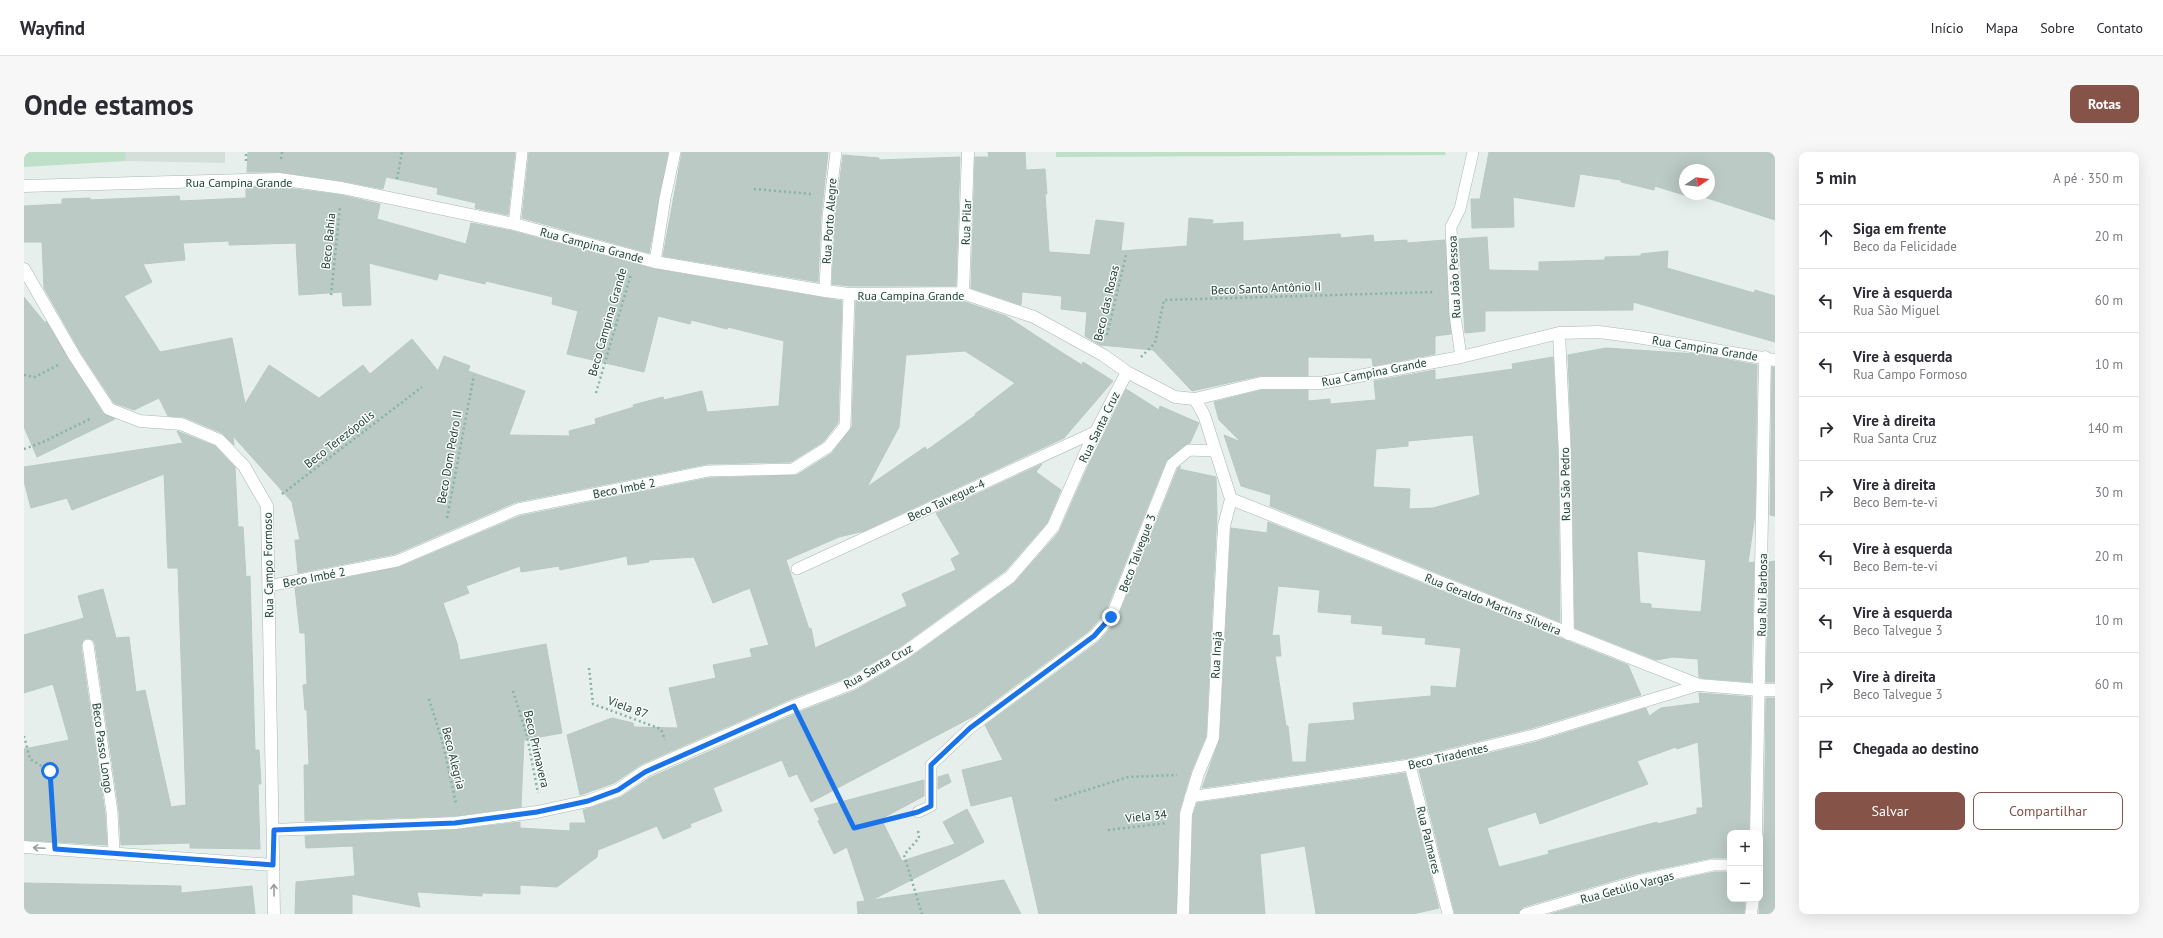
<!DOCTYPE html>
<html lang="pt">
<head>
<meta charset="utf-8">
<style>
	body { margin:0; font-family:"PT Sans",sans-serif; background:#f7f7f7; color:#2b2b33 }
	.controls { position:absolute; right:12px; bottom:12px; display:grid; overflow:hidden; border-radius:8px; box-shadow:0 4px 16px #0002 }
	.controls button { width:36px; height:36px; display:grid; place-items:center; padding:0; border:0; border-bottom:1px solid #e1e1e2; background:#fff; color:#2b2b33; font:20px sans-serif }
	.compass { position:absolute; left:1655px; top:12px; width:36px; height:36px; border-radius:50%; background:#fff; box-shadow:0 4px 16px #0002; rotate:77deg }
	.stop { position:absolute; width:12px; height:12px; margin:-9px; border:3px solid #1a73e8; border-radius:50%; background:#fff }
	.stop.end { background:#1a73e8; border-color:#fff; box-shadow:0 1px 4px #0008 }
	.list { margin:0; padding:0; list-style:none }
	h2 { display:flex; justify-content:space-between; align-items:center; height:52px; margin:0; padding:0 16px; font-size:17px }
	h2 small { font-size:13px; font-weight:400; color:#7c7c81 }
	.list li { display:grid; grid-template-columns:26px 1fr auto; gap:12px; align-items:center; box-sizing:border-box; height:64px; padding:0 16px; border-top:1px solid #e1e1e2 }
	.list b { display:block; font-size:15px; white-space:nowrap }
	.list p { margin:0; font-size:13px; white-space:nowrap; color:#7c7c81 }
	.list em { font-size:13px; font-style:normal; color:#7c7c81 }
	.actions { display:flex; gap:8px; padding:12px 16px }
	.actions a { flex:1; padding:9px 0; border:1px solid #855347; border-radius:8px; text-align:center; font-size:14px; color:#855347 }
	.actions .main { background:#855347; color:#fff }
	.icon { flex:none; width:22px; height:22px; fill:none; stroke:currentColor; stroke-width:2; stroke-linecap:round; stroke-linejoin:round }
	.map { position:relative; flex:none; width:1751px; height:762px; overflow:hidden; border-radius:8px }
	header { display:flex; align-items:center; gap:24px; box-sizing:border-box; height:56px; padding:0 20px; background:#fff; border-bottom:1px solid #e1e1e2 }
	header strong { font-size:19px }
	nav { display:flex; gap:22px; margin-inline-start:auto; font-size:14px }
	.intro { display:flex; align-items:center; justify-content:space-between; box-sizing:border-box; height:96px; padding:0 24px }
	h1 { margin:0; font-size:28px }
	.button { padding:10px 18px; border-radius:8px; background:#855347; color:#fff; font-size:14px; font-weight:700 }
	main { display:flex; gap:24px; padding:0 24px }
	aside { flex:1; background:#fff; border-radius:8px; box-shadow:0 4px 16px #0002 }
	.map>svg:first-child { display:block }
</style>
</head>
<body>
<header>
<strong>Wayfind</strong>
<nav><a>Início</a><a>Mapa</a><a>Sobre</a><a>Contato</a></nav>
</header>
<div class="intro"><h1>Onde estamos</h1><a class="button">Rotas</a></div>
<main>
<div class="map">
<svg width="1751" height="762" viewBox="0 0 1751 762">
	<rect width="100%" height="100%" fill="#e6efeb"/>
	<path fill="#d4dfda" d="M0,0H201V11L0,7Z"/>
	<path fill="#bfe0c8" d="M0,0H101L102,9L0,15Z
		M1032,0H1421L1422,3L1032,5Z"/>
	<path fill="#bbcac4" stroke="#b8c9c2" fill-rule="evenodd" d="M224,0H491L484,63L451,56L452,51L413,42L414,36L362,25L359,37L319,29L256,20H223Z
		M505,0H644L625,101L498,66Z
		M658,0H804L797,65L794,130L639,104Z
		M964,0H1001L1002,18L1021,17L1023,42H1021L1025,100L1066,103L1072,68L1100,71L1097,99L1163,94L1165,66L1189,68L1188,72L1219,70V89L1316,82L1317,86L1349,83L1350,90L1383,88V91L1421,88L1427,182L1411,184V202L1349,214L1348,206L1284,205V224H1235L1168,239L1129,198L1076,193L1061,184L1063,160L1037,157L1038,144L998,140L997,153L947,136L951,5H965Z
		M1465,0H1751V68L1674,43L1673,47L1631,34L1630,38L1597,30V28L1556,22L1550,55L1489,45L1490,75L1448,76L1447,47H1456ZM1661,18H1685V42H1661Z
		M819,3L855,6V8L936,5L932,134H825L808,132L811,66Z
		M222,35H255L317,43L356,52L353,67L442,92L447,71L488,79L630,117L818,149L814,271L799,290L767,310L683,312L492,350L371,402L274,421L271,388H276L268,350L209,284L210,293L198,281L160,265L144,264L135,246L110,258L90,251L57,201L20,136L18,90H0V54L38,52V47L66,46V48L155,44L156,49L222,46ZM205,89V93L272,91L275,143L318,140L319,154L347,153L345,111L413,128L415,121L461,132L462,129L529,145L528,152L554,159L543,202L620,220L634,164L666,172L667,168L703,177L704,175L760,189L755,254L683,260L678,239L640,248L639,245L609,253L610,255L571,267L572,272L545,279L546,284L485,283L501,239L444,219L446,214L420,204L414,219L388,187L346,222L339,213L295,246L245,213L221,252L208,186L136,200L100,144L128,130L119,112L161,108L159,91Z
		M1463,85L1465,118L1515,119V110L1581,108V105L1617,104V102L1644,99L1643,116L1730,141L1731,138L1751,144V190L1609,150V158L1461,159V179L1441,181L1435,87Z
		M0,145L22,172V169L79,261L91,267L13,305L0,275Z
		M832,149H938L982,164L1034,198L1058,213L1059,210L1089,229L1040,286L840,379L815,385L762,408L785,477L787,476L791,496L883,454L878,442L932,418L927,407L936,402L912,361L1018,312L1012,320L1037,338L1023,371L981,419L876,495L824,525L767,547L645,600L618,612L590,631L556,643L543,583L588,566L609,571L610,575L654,576L645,536L692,526L689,513L728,505L726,497L745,493L726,436L689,451L670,405L625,408V410L604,413L603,404L536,418L535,414L497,420L496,414L442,434L445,441L419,451L433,491L436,508L522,492L538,581L500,588L497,655L430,664L281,669L280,613H285L283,558H281L279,533L283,532L281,481H276L271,436L376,415L496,364L685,326L773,323L808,301L828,275ZM941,199L991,231L951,262L952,263L903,298L901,295L843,335L875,275L882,203Z
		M1582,196L1672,202L1733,213L1731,362L1724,411L1730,410L1727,530L1677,526L1675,525L1674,507L1649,505L1632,508L1551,476L1548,305L1544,203ZM1613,399L1682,408L1677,460L1627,456V452L1616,451Z
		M1529,205L1534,305L1536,470L1246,354L1247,343L1217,334L1200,283L1217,290L1195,268L1190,250L1238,238H1284V249L1306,247V252L1352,248L1350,229L1411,218V228L1489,217L1488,212ZM1449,283L1456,343L1409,356L1385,357L1386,337L1349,335L1352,297L1384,294V289Z
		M1748,215H1751V364L1746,363Z
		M1102,237L1135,258L1136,254L1175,271L1166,291L1161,293L1142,309L1081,461L1065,479L950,564L787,650L773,622L765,625L758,608L689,636L698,659L666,672L667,675L639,687L633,674L574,698L573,705L533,735L496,733V742L458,741V744L393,740L396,755L328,742V762H271L272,730L331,724L329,694L282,696L281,684L431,678L496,670V676L546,679V671H562L559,658L597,645L625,626L773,561L830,539L884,507L990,431L1035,380L1065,312Z
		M153,279L191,294L211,315L214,375H219L222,425L226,424L231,598H235L237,632H234L236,697L166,696V691L97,693L95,659L71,492L69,488L63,486L59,488L57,494L81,661L83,693L0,688V597L45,588L29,532L0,541V483L60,466L54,444L79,437L92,486L105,485L112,540L121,538L147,655L162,653L154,416H144L140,322L48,358L43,346L7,356L0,329V315L159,291Z
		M1157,314L1155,317L1192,325L1193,361L1182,584L1167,620L1155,660L1152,762H1015L988,644L947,654L938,618L979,608L961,573L1074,490L1092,470L1154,316Z
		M1244,370L1604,513L1617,543L1508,576L1385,606L1178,636L1196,586L1207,376L1243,381ZM1254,434L1296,438L1294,460L1328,463L1327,471L1359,474L1358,482L1402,486L1401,492L1437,496L1432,536L1407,534V544L1329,551L1331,568L1285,572L1282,610H1268L1264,574H1262L1251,504H1257L1255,483L1248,484Z
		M1751,409V530H1742L1745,410Z
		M1675,541L1727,545L1725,681H1706V706H1688L1612,722L1499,755L1494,762H1431L1395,618L1512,590L1622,556L1625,564L1637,556L1676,551ZM1674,590L1679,656H1673V662L1633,672V670L1524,699L1525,702L1475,715L1463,676L1512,660L1516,672L1624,632L1613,609L1652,595L1653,597Z
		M1742,546H1751V762H1735L1736,748V687L1740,681Z
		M1381,621L1415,756L1389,762H1292L1281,694L1236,702L1241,762H1166L1169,663L1173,651Z
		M924,622L927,630L914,637V625Z
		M900,628V644L857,667L878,709L931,692L919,670L943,657L960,690L936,703L935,700L936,703L848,748L980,728L997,762H834L833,750L841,749L823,695L810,702L794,669L796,668L790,657Z
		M1690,720H1706V747H1721L1720,762H1526L1616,736Z
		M0,731L157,734V741L228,734L231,762H0Z"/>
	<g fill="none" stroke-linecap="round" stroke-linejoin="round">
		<defs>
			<path id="lane" d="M490,72L498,0
				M631,110L641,46L651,0
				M801,139L804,65L812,0
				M1437,205L1431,163L1427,75L1436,57L1449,0
				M773,417L1071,280
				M244,434L373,409L494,357L684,319L769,317L804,295L821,274L825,142
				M64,493L88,660L90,700
				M1386,613L1424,762
				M1166,645L1386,613L1510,583L1675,533
				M894,660L907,654V613L946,576L1070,484L1087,465L1148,312L1165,298L1190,299
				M1501,762L1614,729L1689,713H1706"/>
			<path id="street" d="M0,34L255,27L318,36L490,72L631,110L801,139L825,142L939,141L1010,165L1079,203L1103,220L1151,245L1171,247L1237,231H1297L1437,205L1535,181L1575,180L1613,185L1751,208
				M0,117L51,205L85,257L116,269L157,272L195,288L220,314L243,354L250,762
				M939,141L944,0
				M1535,181L1541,305L1544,482
				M1207,347L1675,533L1736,538H1751
				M249,678L431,671L513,660L564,649L594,638L621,619L648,607L770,554L827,532L880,501L986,425L1029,375L1065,293L1103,220
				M1732,681L1741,205
				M0,695L249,713
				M1159,762L1162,662L1174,622L1189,586L1200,374L1207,347L1180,263L1171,247
				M1727,762L1729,747"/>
		</defs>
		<use href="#lane" stroke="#a8b8b2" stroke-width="12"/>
		<use href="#street" stroke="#a8b8b2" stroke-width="13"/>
		<path stroke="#86b3a5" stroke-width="2.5" stroke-dasharray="2 3" stroke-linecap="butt" d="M257,7L258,0
			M222,9V0
			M373,27L378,0
			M730,37L788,42
			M307,143L316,55
			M1083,183L1102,103
			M1117,205L1131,191L1140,148L1411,140
			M0,223L11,225L34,213
			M572,241L607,122
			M0,297L19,290L68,266
			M258,342L398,235
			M423,366L450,223
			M565,516L569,552L637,577L641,588
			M489,539L503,584L514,641
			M405,547L419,592L432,652
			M779,571L830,676L876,664
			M0,584L6,607L26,619L30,678
			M1031,648L1104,625L1153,623
			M1084,678L1143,671
			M894,679L895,686L880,703L898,762"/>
		<use href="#lane" stroke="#fff" stroke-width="11"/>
		<use href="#street" stroke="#fff" stroke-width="12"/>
	</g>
	<defs><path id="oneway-shaft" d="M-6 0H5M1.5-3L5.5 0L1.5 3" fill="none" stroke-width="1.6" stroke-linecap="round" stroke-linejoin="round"/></defs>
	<g stroke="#92a09c">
		<use href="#oneway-shaft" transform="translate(15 696) rotate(-177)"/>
		<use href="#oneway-shaft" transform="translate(250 738) rotate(-91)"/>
	</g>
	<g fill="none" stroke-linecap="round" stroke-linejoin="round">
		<path stroke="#1a73e8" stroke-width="5" d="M26,619L31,697L249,713L250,678L431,671L513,660L564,649L594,638L621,620L770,554L830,676L894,660L907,654V613L946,576L1070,484L1087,465"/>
	</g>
	<g text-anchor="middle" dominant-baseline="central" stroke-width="3" stroke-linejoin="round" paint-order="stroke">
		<g font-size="12" fill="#24423a" stroke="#f7fbf9">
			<text x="215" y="30">Rua Campina Grande</text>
			<text transform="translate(805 69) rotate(-86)">Rua Porto Alegre</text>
			<text transform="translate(942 70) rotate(-88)">Rua Pilar</text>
			<text transform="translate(304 89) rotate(-84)">Beco Bahia</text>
			<text transform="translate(568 93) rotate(15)">Rua Campina Grande</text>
			<text transform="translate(1430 125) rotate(-93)">Rua João Pessoa</text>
			<text transform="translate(1242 136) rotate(-2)">Beco Santo Antônio II</text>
			<text x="887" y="143">Rua Campina Grande</text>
			<text transform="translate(1082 151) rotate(-77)">Beco das Rosas</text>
			<text transform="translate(583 170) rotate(-74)">Beco Campina Grande</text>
			<text transform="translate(1681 196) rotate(9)">Rua Campina Grande</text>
			<text transform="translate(1350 220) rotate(-11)">Rua Campina Grande</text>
			<text transform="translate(1075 275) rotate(-64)">Rua Santa Cruz</text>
			<text transform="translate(315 287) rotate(-38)">Beco Terezópolis</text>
			<text transform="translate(425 305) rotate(-80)">Beco Dom Pedro II</text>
			<text transform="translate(1541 332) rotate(-91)">Rua São Pedro</text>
			<text transform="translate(600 336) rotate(-11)">Beco Imbé 2</text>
			<text transform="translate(922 348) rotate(-25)">Beco Talvegue-4</text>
			<text transform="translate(1113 401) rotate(-69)">Beco Talvegue 3</text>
			<text transform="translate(244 413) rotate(-91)">Rua Campo Formoso</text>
			<text transform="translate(290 425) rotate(-11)">Beco Imbé 2</text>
			<text transform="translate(1738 443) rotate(-89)">Rua Rui Barbosa</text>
			<text transform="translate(1469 452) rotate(22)">Rua Geraldo Martins Silveira</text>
			<text transform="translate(1192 503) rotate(-87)">Rua Inajá</text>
			<text transform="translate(854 514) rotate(-30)">Rua Santa Cruz</text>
			<text transform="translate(604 555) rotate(20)">Viela 87</text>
			<text transform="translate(79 596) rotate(82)">Beco Passo Longo</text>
			<text transform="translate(513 597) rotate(77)">Beco Primavera</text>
			<text transform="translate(1424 604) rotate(-13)">Beco Tiradentes</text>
			<text transform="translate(430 606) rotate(76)">Beco Alegria</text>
			<text transform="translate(1122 664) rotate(-6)">Viela 34</text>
			<text transform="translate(1405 688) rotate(76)">Rua Palmares</text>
			<text transform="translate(1603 735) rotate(-15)">Rua Getúlio Vargas</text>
		</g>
	</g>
</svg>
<div class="controls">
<button>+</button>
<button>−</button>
</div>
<svg class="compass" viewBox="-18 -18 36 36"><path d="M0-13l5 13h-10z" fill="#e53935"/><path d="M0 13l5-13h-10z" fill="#7c7c81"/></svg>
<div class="stop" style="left:26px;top:619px"></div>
<div class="stop end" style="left:1087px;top:465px"></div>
</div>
<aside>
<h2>5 min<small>A pé · 350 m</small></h2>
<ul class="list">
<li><svg class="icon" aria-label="ahead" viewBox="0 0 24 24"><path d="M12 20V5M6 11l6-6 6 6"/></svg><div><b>Siga em frente</b><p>Beco da Felicidade</p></div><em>20 m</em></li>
<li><svg class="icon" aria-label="left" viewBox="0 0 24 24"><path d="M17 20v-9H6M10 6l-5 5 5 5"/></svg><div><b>Vire à esquerda</b><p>Rua São Miguel</p></div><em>60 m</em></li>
<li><svg class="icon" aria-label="left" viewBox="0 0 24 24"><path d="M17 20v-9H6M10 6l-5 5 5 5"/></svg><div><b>Vire à esquerda</b><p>Rua Campo Formoso</p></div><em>10 m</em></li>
<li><svg class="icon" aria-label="right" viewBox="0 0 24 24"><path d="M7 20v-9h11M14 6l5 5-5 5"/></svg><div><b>Vire à direita</b><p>Rua Santa Cruz</p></div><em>140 m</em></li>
<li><svg class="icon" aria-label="right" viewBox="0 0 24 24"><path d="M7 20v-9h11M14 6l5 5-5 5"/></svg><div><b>Vire à direita</b><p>Beco Bem-te-vi</p></div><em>30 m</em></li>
<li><svg class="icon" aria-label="left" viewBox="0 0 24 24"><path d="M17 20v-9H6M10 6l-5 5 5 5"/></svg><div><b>Vire à esquerda</b><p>Beco Bem-te-vi</p></div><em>20 m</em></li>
<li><svg class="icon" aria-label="left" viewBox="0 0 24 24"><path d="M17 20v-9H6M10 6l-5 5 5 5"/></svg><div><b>Vire à esquerda</b><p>Beco Talvegue 3</p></div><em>10 m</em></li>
<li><svg class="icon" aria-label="right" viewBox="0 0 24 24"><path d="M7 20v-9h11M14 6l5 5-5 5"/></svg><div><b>Vire à direita</b><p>Beco Talvegue 3</p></div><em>60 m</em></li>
<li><svg class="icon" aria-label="arrive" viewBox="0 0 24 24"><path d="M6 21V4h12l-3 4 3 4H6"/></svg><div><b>Chegada ao destino</b></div></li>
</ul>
<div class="actions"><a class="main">Salvar</a><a>Compartilhar</a></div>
</aside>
</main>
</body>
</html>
